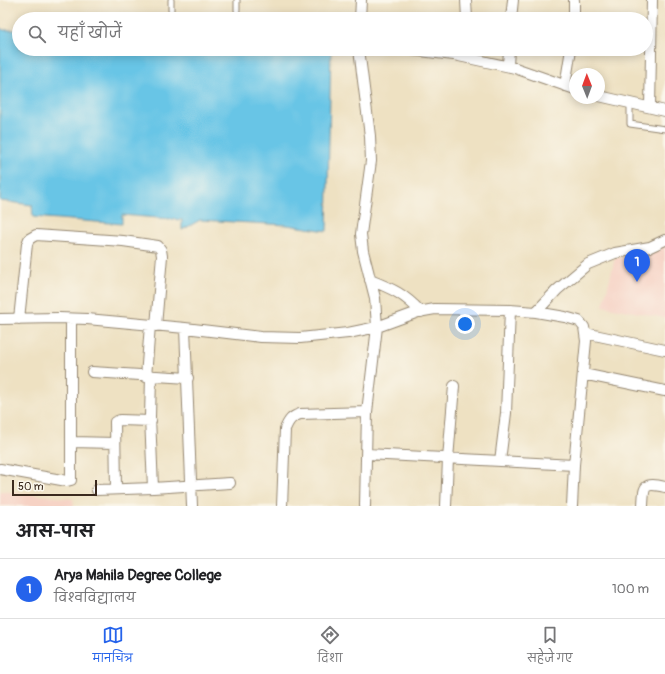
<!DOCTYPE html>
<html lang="hi">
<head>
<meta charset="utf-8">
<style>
	body { margin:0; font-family:Pangolin,"Playpen Sans Deva",sans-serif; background:#f2f2f2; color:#202124 }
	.compass { position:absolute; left:569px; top:68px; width:36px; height:36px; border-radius:50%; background:#fff; box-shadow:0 2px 10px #0003; rotate:359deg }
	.scale { position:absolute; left:12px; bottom:10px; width:85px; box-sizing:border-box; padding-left:4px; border:2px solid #3b2a1e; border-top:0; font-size:11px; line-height:14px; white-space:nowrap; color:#3b2a1e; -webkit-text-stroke:3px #fbf7ec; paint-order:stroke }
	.you { position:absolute; left:465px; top:324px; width:14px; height:14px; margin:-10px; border:3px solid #fff; border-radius:50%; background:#1a73e8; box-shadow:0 0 0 6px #1a73e833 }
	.badge { display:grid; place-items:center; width:26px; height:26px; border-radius:50%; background:#2563eb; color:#fff; font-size:13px; font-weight:700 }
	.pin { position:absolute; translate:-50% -33px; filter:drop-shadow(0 1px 2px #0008) }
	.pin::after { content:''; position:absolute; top:21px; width:14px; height:12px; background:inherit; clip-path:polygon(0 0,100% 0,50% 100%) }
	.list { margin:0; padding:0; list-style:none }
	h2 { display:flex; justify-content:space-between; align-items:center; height:52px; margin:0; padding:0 16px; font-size:17px }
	h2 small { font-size:13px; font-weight:400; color:#757577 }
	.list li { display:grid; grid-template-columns:26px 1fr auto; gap:12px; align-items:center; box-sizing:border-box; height:60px; padding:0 16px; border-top:1px solid #e0e0e0 }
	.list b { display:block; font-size:15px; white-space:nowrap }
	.list p { margin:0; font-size:13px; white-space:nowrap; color:#757577 }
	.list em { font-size:13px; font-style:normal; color:#757577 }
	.icon { flex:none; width:22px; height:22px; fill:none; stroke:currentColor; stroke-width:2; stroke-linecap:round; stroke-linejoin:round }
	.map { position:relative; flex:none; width:665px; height:506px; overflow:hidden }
	.search { position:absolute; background:#fff; box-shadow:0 2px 10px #0003; left:12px; right:12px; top:12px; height:44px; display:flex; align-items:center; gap:10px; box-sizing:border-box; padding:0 14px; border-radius:22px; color:#757577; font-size:15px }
	.sheet { height:112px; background:#fff }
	nav { display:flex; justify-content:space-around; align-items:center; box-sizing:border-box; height:56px; border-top:1px solid #e0e0e0; background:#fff; font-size:11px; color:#757577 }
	nav a { display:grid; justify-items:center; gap:2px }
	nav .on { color:#2563eb }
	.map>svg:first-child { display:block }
</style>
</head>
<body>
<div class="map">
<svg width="665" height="506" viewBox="0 0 665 506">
	<rect width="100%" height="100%" fill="#fbf7ec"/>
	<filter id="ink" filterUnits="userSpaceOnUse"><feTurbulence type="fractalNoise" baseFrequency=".025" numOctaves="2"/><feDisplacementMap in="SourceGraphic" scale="8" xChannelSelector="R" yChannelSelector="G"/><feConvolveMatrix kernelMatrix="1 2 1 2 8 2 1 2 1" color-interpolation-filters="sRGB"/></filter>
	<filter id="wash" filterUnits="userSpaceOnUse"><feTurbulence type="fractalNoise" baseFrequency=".012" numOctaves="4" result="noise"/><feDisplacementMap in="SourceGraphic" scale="16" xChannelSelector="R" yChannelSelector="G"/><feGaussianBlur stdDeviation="0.9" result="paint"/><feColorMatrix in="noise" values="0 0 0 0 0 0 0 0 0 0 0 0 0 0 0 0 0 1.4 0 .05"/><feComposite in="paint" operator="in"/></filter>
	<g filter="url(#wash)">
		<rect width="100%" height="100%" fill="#eee1c2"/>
		<path fill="#f6d2c4" d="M665,246V318L603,306L615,258L646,255Z
			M0,491L73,499L74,506H0Z"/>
		<path fill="#68c5e6" stroke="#527882" d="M0,27L3,30H19V49H331L327,231L287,225L200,220L182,230V220L122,215V224L33,217L32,205L0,201Z"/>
	</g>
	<g filter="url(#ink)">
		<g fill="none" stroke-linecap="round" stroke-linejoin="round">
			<defs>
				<path id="service" d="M171,10V0
					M237,10V0
					M630,103V124L665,129"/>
				<path id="minor" d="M466,0L467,19
					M360,19L361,0
					M511,19L513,0
					M574,19V0
					M359,49L370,136L371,161L361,234L363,251L375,298L377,327L367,412L365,506
					M403,49L454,55L515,68L575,89
					M508,66L509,49
					M565,86L571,49
					M599,96L665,111
					M650,107L652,0
					M370,280C393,289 404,294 421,312
					M536,312L557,290L588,264L615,253L650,247L665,240
					M0,319L59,318L87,319L185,328L261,337L300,338L348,333L377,327L418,312L435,309L510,310L536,312L565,317L579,321L584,327L586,341L574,465L572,506
					M19,319L27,244L29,239L36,235L123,241L158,246L161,250L162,256L156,326
					M185,328L192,506
					M585,333L665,350
					M92,372L188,378
					M583,374L665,391
					M146,377L150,325
					M151,377L150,417L153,488
					M72,442L115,443
					M367,454L574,465
					M500,461L506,413L510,310
					M0,469L67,481L71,480V319
					M116,489L115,422L120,420L151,421
					M97,490L153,488L230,483
					M282,506L285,429C289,420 291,417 300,414L367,412
					M446,506L448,459L454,386
					M643,506C644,486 643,482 665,487"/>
			</defs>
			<use href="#service" stroke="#948670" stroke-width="7"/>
			<use href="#minor" stroke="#948670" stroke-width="12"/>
			<use href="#service" stroke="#fff" stroke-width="5"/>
			<use href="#minor" stroke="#fff" stroke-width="10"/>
		</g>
	</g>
</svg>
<svg class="compass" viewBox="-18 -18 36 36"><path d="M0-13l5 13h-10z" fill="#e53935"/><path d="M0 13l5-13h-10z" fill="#757577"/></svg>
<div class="scale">50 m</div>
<div class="you"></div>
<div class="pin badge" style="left:637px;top:282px">1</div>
<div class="search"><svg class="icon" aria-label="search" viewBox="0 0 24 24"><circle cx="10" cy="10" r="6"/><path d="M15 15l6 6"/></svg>यहाँ खोजें</div>
</div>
<section class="sheet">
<h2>आस-पास<small></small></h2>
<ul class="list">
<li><span class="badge">1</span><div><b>Arya Mahila Degree College</b><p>विश्वविद्यालय</p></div><em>100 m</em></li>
</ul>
</section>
<nav>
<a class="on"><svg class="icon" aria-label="map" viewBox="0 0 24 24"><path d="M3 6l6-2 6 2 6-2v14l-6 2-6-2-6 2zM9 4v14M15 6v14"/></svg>मानचित्र</a>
<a><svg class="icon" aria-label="directions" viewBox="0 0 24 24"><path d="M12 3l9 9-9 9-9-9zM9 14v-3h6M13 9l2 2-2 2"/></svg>दिशा</a>
<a><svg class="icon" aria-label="saved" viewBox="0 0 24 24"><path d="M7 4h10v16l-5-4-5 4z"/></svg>सहेजे गए</a>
</nav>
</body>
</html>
